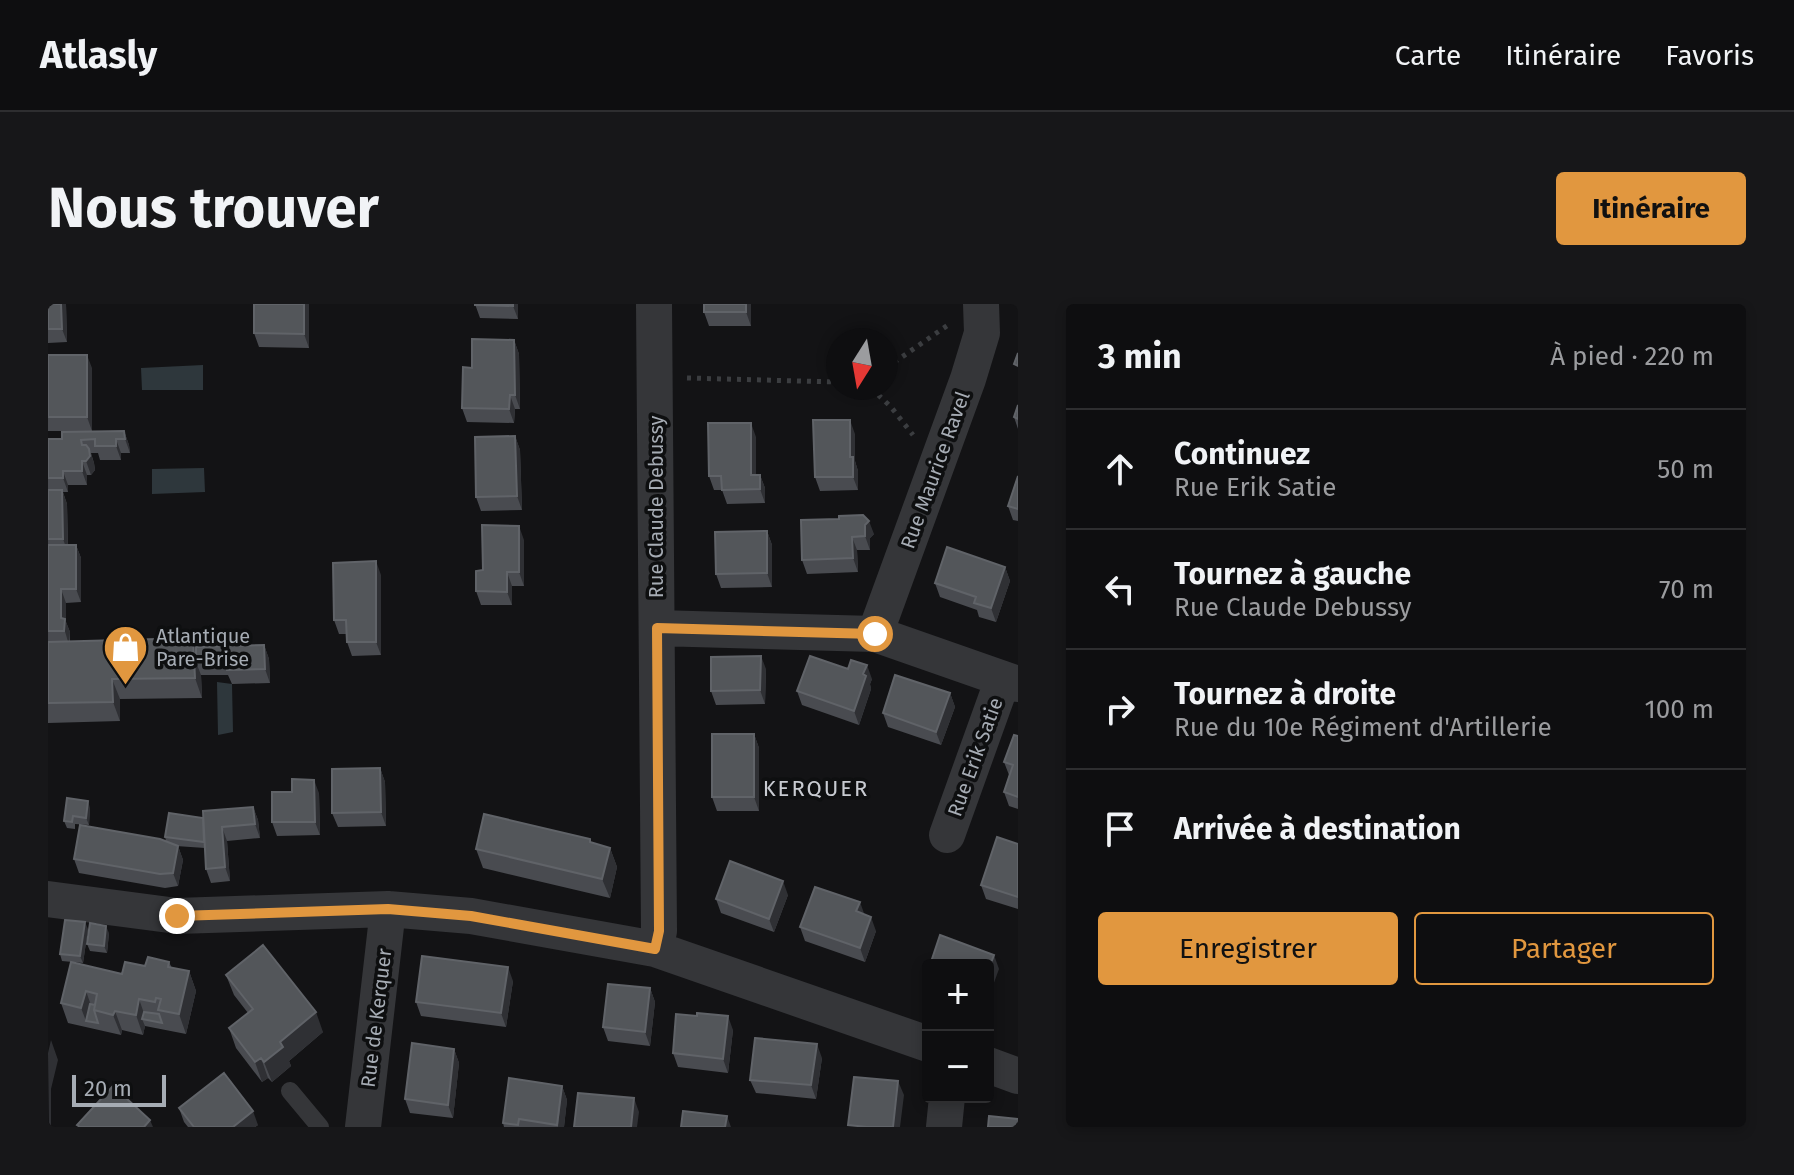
<!DOCTYPE html>
<html lang="fr">
<head>
<meta charset="utf-8">
<style>
	body { margin:0; font-family:"Fira Sans",sans-serif; background:#171719; color:#f1f3f6 }
	.controls { position:absolute; right:24px; bottom:24px; display:grid; overflow:hidden; border-radius:8px; box-shadow:0 4px 12px #0003 }
	.controls button { width:72px; height:72px; display:grid; place-items:center; padding:0; border:0; border-bottom:2px solid #2e2e30; background:#0e0e10; color:#f1f3f6; font:40px sans-serif }
	.compass { position:absolute; left:778px; top:24px; width:72px; height:72px; border-radius:50%; background:#0e0e10; box-shadow:0 4px 12px #0003; rotate:191deg }
	.scale { position:absolute; left:24px; bottom:20px; width:94px; box-sizing:border-box; padding-left:8px; border:4px solid #a6acb4; border-top:0; font-size:22px; line-height:28px; white-space:nowrap; color:#a6acb4; -webkit-text-stroke:6px #0e0f10; paint-order:stroke }
	.stop { position:absolute; width:24px; height:24px; margin:-18px; border:6px solid #e1973f; border-radius:50%; background:#fff }
	.stop.end { background:#e1973f; border-color:#fff; box-shadow:0 2px 8px #0008 }
	.list { margin:0; padding:0; list-style:none }
	h2 { display:flex; justify-content:space-between; align-items:center; height:104px; margin:0; padding:0 32px; font-size:34px }
	h2 small { font-size:26px; font-weight:400; color:#9b9c9f }
	.list li { display:grid; grid-template-columns:52px 1fr auto; gap:24px; align-items:center; box-sizing:border-box; height:120px; padding:0 32px; border-top:2px solid #2e2e30 }
	.list b { display:block; font-size:30px; white-space:nowrap }
	.list p { margin:0; font-size:26px; white-space:nowrap; color:#9b9c9f }
	.list em { font-size:26px; font-style:normal; color:#9b9c9f }
	.actions { display:flex; gap:16px; padding:24px 32px }
	.actions a { flex:1; padding:18px 0; border:2px solid #e1973f; border-radius:8px; text-align:center; font-size:28px; color:#e1973f }
	.actions .main { background:#e1973f; color:#111 }
	.icon { flex:none; width:44px; height:44px; fill:none; stroke:currentColor; stroke-width:2; stroke-linecap:round; stroke-linejoin:round }
	.map { position:relative; flex:none; width:970px; height:823px; overflow:hidden; border-radius:8px }
	header { display:flex; align-items:center; gap:48px; box-sizing:border-box; height:112px; padding:0 40px; background:#0e0e10; border-bottom:2px solid #2e2e30 }
	header strong { font-size:38px }
	nav { display:flex; gap:44px; margin-inline-start:auto; font-size:28px }
	.intro { display:flex; align-items:center; justify-content:space-between; box-sizing:border-box; height:192px; padding:0 48px }
	h1 { margin:0; font-size:56px }
	.button { padding:20px 36px; border-radius:8px; background:#e1973f; color:#111; font-size:28px; font-weight:700 }
	main { display:flex; gap:48px; padding:0 48px }
	aside { flex:1; background:#0e0e10; border-radius:8px; box-shadow:0 4px 12px #0003 }
	.map>svg:first-child { display:block }
</style>
</head>
<body>
<header>
<strong>Atlasly</strong>
<nav><a>Carte</a><a>Itinéraire</a><a>Favoris</a></nav>
</header>
<div class="intro"><h1>Nous trouver</h1><a class="button">Itinéraire</a></div>
<main>
<div class="map">
<svg width="970" height="823" viewBox="0 0 970 823">
	<rect width="100%" height="100%" fill="#131315"/>
	<path fill="#2e373c" d="M155,61V86H94L93,64Z
		M156,164L157,188L104,190V165Z
		M169,378L184,380L185,428L170,431Z"/>
	<g fill="none" stroke-linecap="round" stroke-linejoin="round">
		<path stroke="#3b3d40" stroke-width="5" stroke-dasharray="4 6" stroke-linecap="butt" d="M838,64L900,21
			M639,74L790,78
			M823,84L843,103L865,131"/>
		<path stroke="#353639" stroke-width="18" d="M242,787L272,823"/>
		<path stroke="#353639" stroke-width="36" d="M606,0L611,627L607,645
			M609,324L827,330L970,380
			M827,330L920,75L934,29L933,0
			M899,531L955,375
			M0,595L129,612L340,605L423,612L607,645L880,740
			M940,761L970,772
			M315,823L340,605
			M896,823L899,793"/>
	</g>
	<path fill="#494b50" d="M0,0H18L19,38L0,39Z
		M206,0H261V44L211,43L206,29Z
		M427,0H470V15L432,14Z
		M656,0H703V22H661L656,8Z
		M466,36L471,50L472,105H467L466,119L419,118L414,104L424,64Z
		M0,51L44,64V127H0Z
		M970,101V125L966,113Z
		M76,127L81,141L82,149H73V156H52L50,149H43L46,159L47,166L43,171H39V181H20V188H15L19,200L20,241H28L33,254V298L18,299V318L22,328V338L145,334L149,343L216,341L221,355L222,379L184,380L180,371H153L154,394L72,395V417L0,419V135H14Z
		M807,130V157L810,167V186L772,187L767,173Z
		M467,132L472,146L474,206L433,207L428,193Z
		M708,133V171H712L717,184V199L679,200L674,186H666L661,172Z
		M970,172V217L965,216L960,202Z
		M753,216L826,230L822,234V246H809L810,268L759,270L754,256Z
		M719,227L724,241V283L673,284L668,270Z
		M476,236V282H464V301H433L428,287L435,266Z
		M957,263L962,277L948,318L931,313L929,306L892,293L887,279Z
		M333,271V351L304,352L299,338V330H291L286,316Z
		M718,365L717,400L668,401L663,387Z
		M824,375L822,380L823,385L811,421L754,401L749,387Z
		M902,389L907,403L893,441L840,423L835,409Z
		M706,430L711,444V507H669L664,493Z
		M970,432V505L961,502L956,488L961,471L956,458Z
		M332,464L337,478L338,522L290,523L284,509Z
		M271,489L272,531L229,532L224,518Z
		M205,503L210,516L212,534L179,537L182,577L163,579L158,565L157,544L128,542H130L135,556L130,582L117,584L31,569L26,555L118,537L117,533L155,514Z
		M42,504L41,521L27,520V525L19,524L16,517Z
		M970,540V605L938,595L933,581Z
		M562,544L569,563L562,594L435,564L428,545Z
		M740,591L726,628L673,609L668,595Z
		M752,623L828,627L817,658L757,637Z
		M40,625L35,659L14,657L12,650Z
		M61,629L59,649L42,647L39,640Z
		M121,658L124,664L141,667L148,687L138,730L97,722L95,731L74,726L73,731L20,719L13,699L74,670L97,662Z
		M178,671L275,728L241,757L243,762L224,778L220,774L214,778L188,744L181,724L200,709L186,691Z
		M465,677L458,723L373,712L368,698Z
		M602,684L607,698L602,742L560,737L555,723Z
		M649,712L685,726L680,769L630,763L625,749Z
		M406,745L411,759L405,814L362,809L357,795Z
		M774,754L768,795L708,789L702,776Z
		M514,782L519,796L516,823H456L455,819Z
		M131,804L210,821L207,823H140L136,818Z"/>
	<path fill="#2f3034" d="M13,0H18L19,38L14,25Z
		M256,0H261V44L256,30Z
		M465,0H470V15L465,2Z
		M698,0H703V22L698,8Z
		M466,36L471,50L472,105L467,91Z
		M39,51L44,64V127L39,113Z
		M462,91L467,105L466,119L461,105Z
		M802,116L807,130V157L810,167V186L805,173L802,153Z
		M703,119L708,133V185L703,171Z
		M76,127L81,141L82,149L77,135Z
		M467,132L472,146L474,206L469,192Z
		M68,135L73,149V156L68,142Z
		M41,145L46,159L47,166L43,171L38,157Z
		M34,157L39,171V181L34,167Z
		M15,167L20,181V188L15,174Z
		M712,171L717,184V199L712,185Z
		M14,186L19,200L20,249L15,235Z
		M821,217L826,230L822,234V246L817,232V221Z
		M471,222L476,236V282L471,268Z
		M719,227L724,241V283L719,269Z
		M804,233L809,246L810,268L805,254Z
		M28,241L33,254V298L28,285Z
		M328,257L333,271V351L328,338Z
		M957,263L962,277L948,318L943,304Z
		M459,268L464,282V301L459,288Z
		M13,285L18,299V318L22,328L21,341L13,314Z
		M145,334L153,354L148,358L153,371L154,394L147,374Z
		M216,341L221,355L222,379L217,365Z
		M713,352L718,365L717,400L712,386Z
		M819,361L824,375L822,380L823,385L811,421L806,407Z
		M64,375L72,395V417L65,398Z
		M902,389L907,403L893,441L888,428Z
		M706,430L711,444V507L706,493Z
		M332,464L337,478L338,522L333,508Z
		M266,476L271,489L272,531L267,518Z
		M40,497L42,504L41,521L38,514Z
		M205,503L210,516L212,534L207,520Z
		M174,523L179,537L182,577L177,563Z
		M130,542L135,556L130,582L125,569Z
		M562,544L569,563L562,594L554,575Z
		M735,577L740,591L726,628L721,615Z
		M812,598L817,612L808,607Z
		M823,613L828,627L817,658L812,644Z
		M37,618L40,625L35,659L32,652Z
		M58,622L61,629L59,649L56,642Z
		M946,651L951,665L940,695V667Z
		M460,663L465,677L458,723L453,709Z
		M141,667L148,687L138,730L131,710Z
		M602,684L607,698L602,742L597,728Z
		M38,687L45,707L38,717L33,704Z
		M91,695L98,715H94L97,722L95,731L88,711Z
		M67,707L74,726L73,731L65,711Z
		M268,708L275,728L241,757L243,762L224,778L216,758L232,738Z
		M680,712L685,726L680,769L675,755Z
		M3,736L10,756L3,785V823H1L0,749Z
		M769,740L774,754L768,795L763,781Z
		M406,745L411,759L405,814L400,801Z
		M213,754L220,774L214,778L207,758Z
		M850,777L856,791L852,823H845Z
		M514,782L519,796L516,823H510Z
		M586,794L591,808L589,823H583Z
		M205,807L210,821L207,823H185Z
		M679,812L683,823H677Z
		M102,816L105,823H96Z"/>
	<path fill="#53565a" stroke="#606368" stroke-width="2" d="M0,0H13L14,25H0Z
		M206,0H256V30L206,29Z
		M427,0H465V2L427,1Z
		M656,0H698V8H656Z
		M424,35L466,36L467,91H462L461,105L414,104L415,63L424,64Z
		M970,49V62L966,60Z
		M0,51H39V113H0Z
		M970,101V115L966,113Z
		M765,116H802V153H805V173H767Z
		M660,119H703V171H712V185L674,186L673,172H661Z
		M76,127L77,135H68V142H47V135L33,136L34,141H38L41,145L42,152L38,157H34V167H15V174H0V135H14V128Z
		M467,132L469,192L428,193L427,133Z
		M970,172V205L960,202Z
		M0,186H14L15,235H0Z
		M815,211L821,217L817,221V232L804,233L805,254L754,256L753,216L791,215V212Z
		M434,221L471,222V268H459V288L428,287V267L435,266Z
		M719,227V269L668,270L667,228Z
		M0,241H28V285H13V314L17,315L16,327H0Z
		M899,243L957,263L943,304L926,299L928,293L887,279Z
		M328,257V338H299L298,316H286L285,259Z
		M145,334L147,374L64,375L65,398L0,399V338Z
		M216,341L217,365L179,366L178,357L148,358V343Z
		M713,352L712,386L663,387V353Z
		M762,352L800,365L803,356L819,361L815,370L818,372L806,407L749,387Z
		M847,371L902,389L888,428L835,409Z
		M664,430H706V493H664Z
		M966,431L970,432V493L956,488L965,461L956,458Z
		M332,464L333,508L284,509V465Z
		M244,475L266,476L267,518H224V488H244Z
		M19,494L40,497L38,514L25,512L24,518L16,517Z
		M205,503L207,520L174,523L177,563L158,565L155,507Z
		M121,509L155,514L156,538L117,533Z
		M436,510L542,535V538L562,544L554,575L428,545Z
		M32,521L112,535L130,542L125,569L112,570L26,555Z
		M949,533L970,540V593L933,581Z
		M682,557L735,577L721,615L668,595Z
		M767,583L812,598L808,607L823,613L812,644L752,623Z
		M17,616L37,618L32,652L12,650Z
		M42,619L58,622L56,642L39,640Z
		M892,631L946,651L940,667V661H882Z
		M215,641L268,708L232,738L235,743L216,758L213,754L207,758L181,724L205,705L178,671Z
		M374,652L460,663L453,709L368,698Z
		M100,653L121,658L120,663L141,667L131,710L110,706L113,695L108,694L107,698L91,695L88,711L67,707L65,711L46,706L49,690L38,687L33,704L13,699L23,658L74,670L77,658L97,662Z
		M560,680L602,684L597,728L555,723Z
		M42,700L47,701L46,706L50,719L38,717Z
		M96,708L111,710L114,719L94,715Z
		M649,709L680,712L675,755L625,749L628,710L649,712Z
		M707,734L769,740L763,781L702,776Z
		M364,739L406,745L400,801L357,795Z
		M176,769L205,807L185,823H146L131,804Z
		M806,773L850,777L845,823H819L800,821Z
		M461,774L514,782L509,821L471,815L470,821L455,819Z
		M65,782L102,816L96,823H32L29,821Z
		M530,789L586,794L583,823H526Z
		M635,807L679,812L677,823H633Z
		M941,812L970,815V823H940Z"/>
	<g fill="none" stroke-linecap="round" stroke-linejoin="round">
		<path stroke="#e1973f" stroke-width="10" d="M129,612L340,605L423,612L607,645L611,627L609,324L827,330"/>
	</g>
	<defs>
		<symbol id="shop-pin" viewBox="-11 -11 22 30"><path d="M0 17L-7.5 6A9.5 9.5 0 1 1 7.5 6Z" fill="#e1973f" stroke="#0e0f10"/><path d="M-5-2.5h2.3a2.7 3.5 0 0 1 5.4 0H5L5.5 6h-11ZM-1.5-2.5h3a1.5 2.3 0 0 0-3 0Z" fill="#fff"/></symbol>
	</defs>
	<g fill-rule="evenodd">
		<use href="#shop-pin" x="52" y="318" width="51" height="69"/>
	</g>
	<g text-anchor="middle" dominant-baseline="central" stroke-width="7" stroke-linejoin="round" paint-order="stroke">
		<g font-size="20" fill="#a6acb4" stroke="#0e0f10">
			<text transform="translate(887 166) rotate(-70)">Rue Maurice Ravel</text>
			<text transform="translate(608 203) rotate(-90)">Rue Claude Debussy</text>
			<text transform="translate(927 453) rotate(-70)">Rue Erik Satie</text>
			<text transform="translate(328 714) rotate(-83)">Rue de Kerquer</text>
		</g>
		<g font-size="20" fill="#a6acb4" stroke="#0e0f10" text-anchor="start">
			<text x="108" y="332">Atlantique<tspan x="108" dy="23">Pare-Brise</tspan></text>
		</g>
		<g font-size="22" letter-spacing="2" fill="#c7cad0" stroke="#0e0f10">
			<text x="768" y="484">KERQUER</text>
		</g>
	</g>
</svg>
<div class="controls">
<button>+</button>
<button>−</button>
</div>
<svg class="compass" viewBox="-18 -18 36 36"><path d="M0-13l5 13h-10z" fill="#e53935"/><path d="M0 13l5-13h-10z" fill="#9b9c9f"/></svg>
<div class="scale">20 m</div>
<div class="stop" style="left:827px;top:330px"></div>
<div class="stop end" style="left:129px;top:612px"></div>
</div>
<aside>
<h2>3 min<small>À pied · 220 m</small></h2>
<ul class="list">
<li><svg class="icon" aria-label="ahead" viewBox="0 0 24 24"><path d="M12 20V5M6 11l6-6 6 6"/></svg><div><b>Continuez</b><p>Rue Erik Satie</p></div><em>50 m</em></li>
<li><svg class="icon" aria-label="left" viewBox="0 0 24 24"><path d="M17 20v-9H6M10 6l-5 5 5 5"/></svg><div><b>Tournez à gauche</b><p>Rue Claude Debussy</p></div><em>70 m</em></li>
<li><svg class="icon" aria-label="right" viewBox="0 0 24 24"><path d="M7 20v-9h11M14 6l5 5-5 5"/></svg><div><b>Tournez à droite</b><p>Rue du 10e Régiment d'Artillerie</p></div><em>100 m</em></li>
<li><svg class="icon" aria-label="arrive" viewBox="0 0 24 24"><path d="M6 21V4h12l-3 4 3 4H6"/></svg><div><b>Arrivée à destination</b></div></li>
</ul>
<div class="actions"><a class="main">Enregistrer</a><a>Partager</a></div>
</aside>
</main>
</body>
</html>
